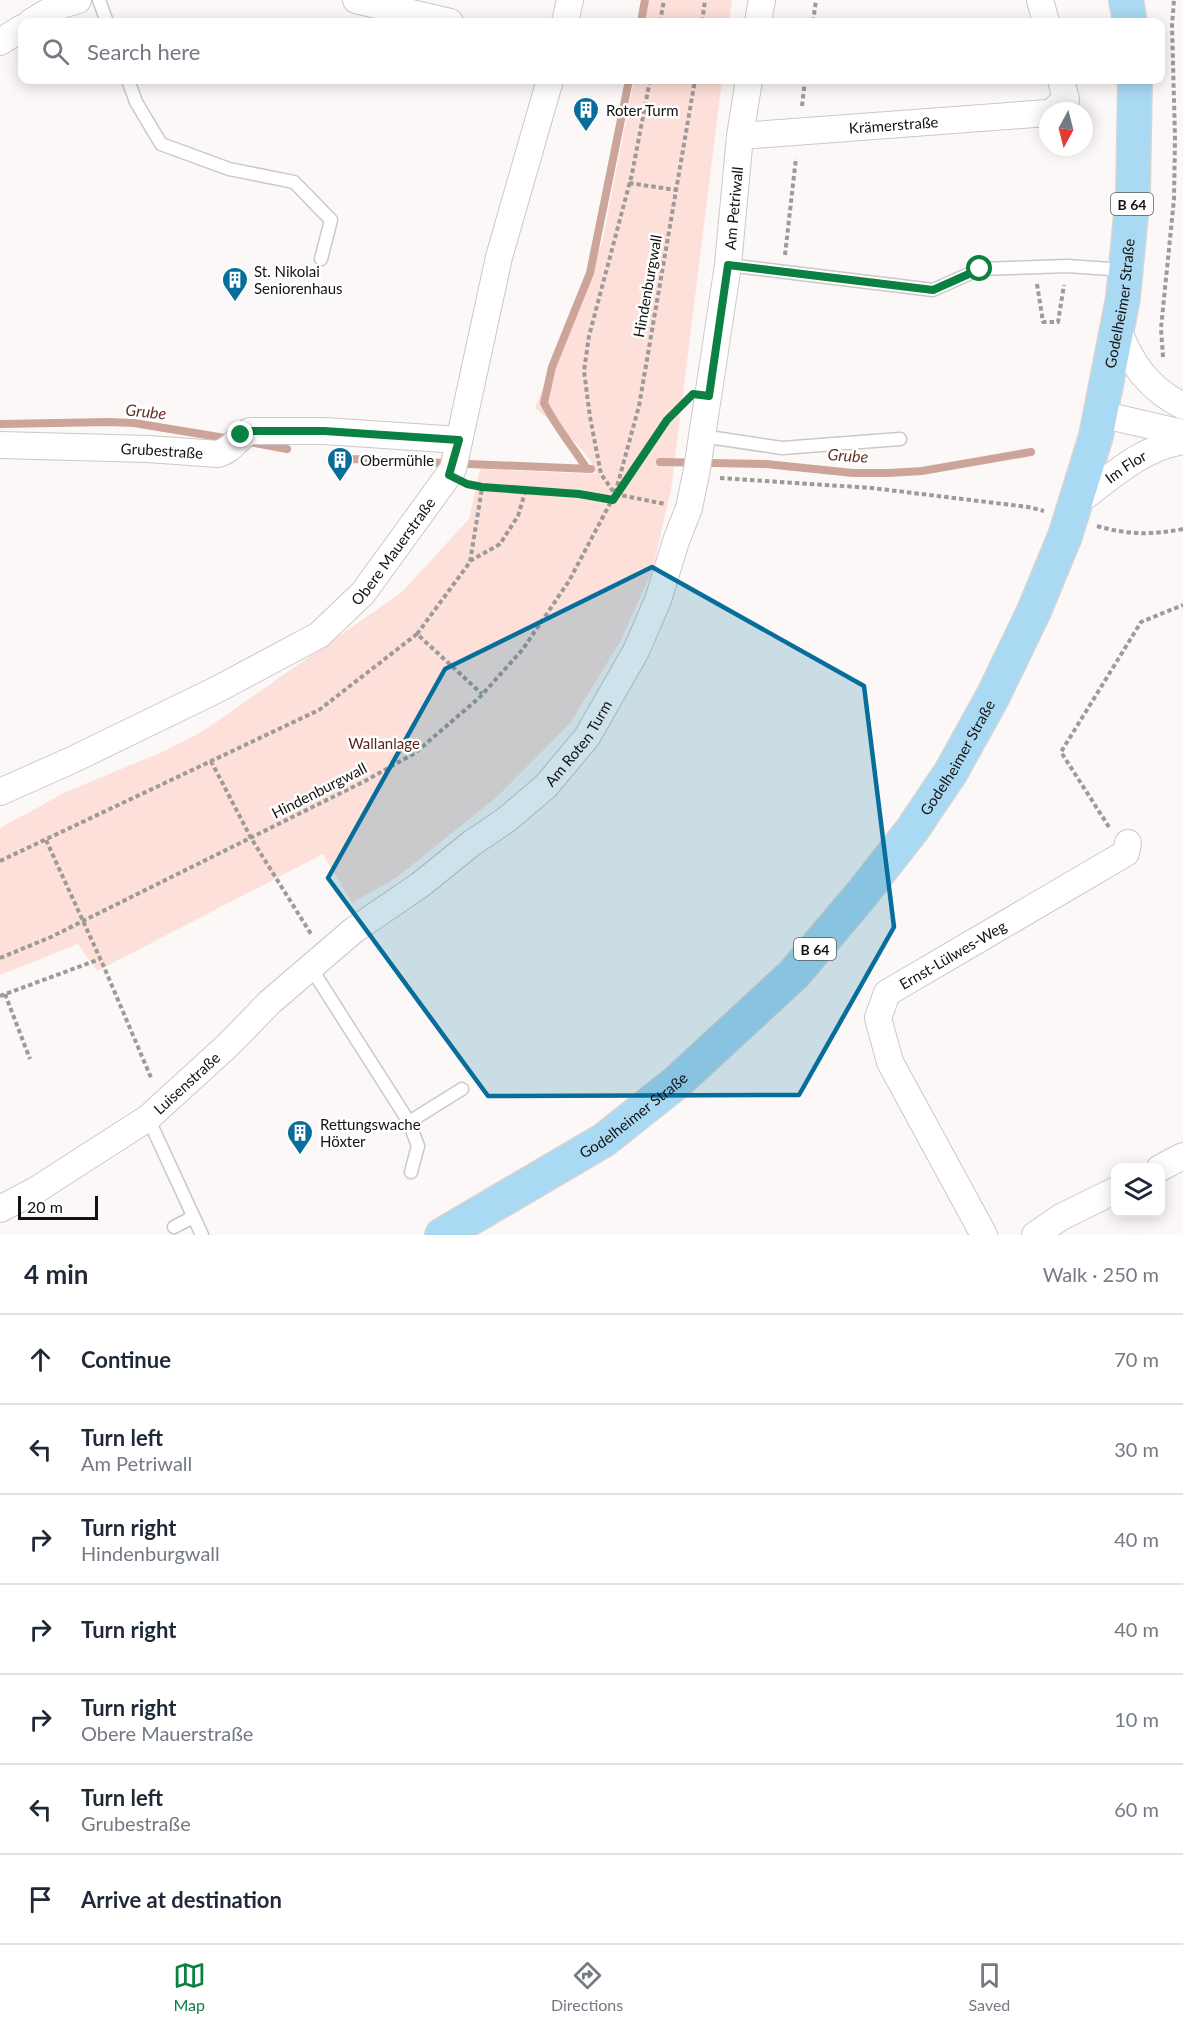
<!DOCTYPE html>
<html lang="en">
<head>
<meta charset="utf-8">
<style>
	body { margin:0; font-family:Lato,sans-serif; background:#f2f2f3; color:#1f2937 }
	.controls { position:absolute; right:18px; bottom:18px; display:grid; overflow:hidden; border-radius:12px; box-shadow:0 3px 15px #0003 }
	.controls button { width:54px; height:54px; display:grid; place-items:center; padding:0; border:0; border-bottom:2px solid #e0e1e3; background:#fff; color:#1f2937; font:30px sans-serif }
	.compass { position:absolute; left:1039px; top:102px; width:54px; height:54px; border-radius:50%; background:#fff; box-shadow:0 3px 15px #0003; rotate:187deg }
	.scale { position:absolute; left:18px; bottom:15px; width:80px; box-sizing:border-box; padding-left:6px; border:3px solid #141312; border-top:0; font-size:16px; line-height:21px; white-space:nowrap; color:#141312; -webkit-text-stroke:4px #fff; paint-order:stroke }
	.stop { position:absolute; width:18px; height:18px; margin:-14px; border:4px solid #0b8043; border-radius:50%; background:#fff }
	.stop.end { background:#0b8043; border-color:#fff; box-shadow:0 2px 6px #0008 }
	.list { margin:0; padding:0; list-style:none }
	h2 { display:flex; justify-content:space-between; align-items:center; height:78px; margin:0; padding:0 24px; font-size:26px }
	h2 small { font-size:20px; font-weight:400; color:#747a83 }
	.list li { display:grid; grid-template-columns:39px 1fr auto; gap:18px; align-items:center; box-sizing:border-box; height:90px; padding:0 24px; border-top:2px solid #e0e1e3 }
	.list b { display:block; font-size:22px; white-space:nowrap }
	.list p { margin:0; font-size:20px; white-space:nowrap; color:#747a83 }
	.list em { font-size:20px; font-style:normal; color:#747a83 }
	.icon { flex:none; width:33px; height:33px; fill:none; stroke:currentColor; stroke-width:2; stroke-linecap:round; stroke-linejoin:round }
	.map { position:relative; flex:none; width:1183px; height:1235px; overflow:hidden }
	.search { position:absolute; background:#fff; box-shadow:0 3px 15px #0003; left:18px; right:18px; top:18px; height:66px; display:flex; align-items:center; gap:15px; box-sizing:border-box; padding:0 21px; border-radius:12px; color:#747a83; font-size:22px }
	.sheet { height:708px; background:#fff }
	nav { display:flex; justify-content:space-around; align-items:center; box-sizing:border-box; height:84px; border-top:2px solid #e0e1e3; background:#fff; font-size:16px; color:#747a83 }
	nav a { display:grid; justify-items:center; gap:3px }
	nav .on { color:#0b8043 }
	.map>svg:first-child { display:block }
</style>
</head>
<body>
<div class="map">
<svg width="1183" height="1235" viewBox="0 0 1183 1235">
	<rect width="100%" height="100%" fill="#fcf8f7"/>
	<path fill="#fce0d9" d="M649,0H732L729,22H644Z
		M634,80H722L671,490L653,568L620,642L570,723L499,795L397,877L352,903L323,854L97,971L78,944L0,975V828L66,792L167,750L203,731L402,592L469,519L480,469L596,474C590,449 555,425 535,408L602,243Z"/>
	<g fill="none" stroke-linecap="round" stroke-linejoin="round">
		<path stroke="#cda499" stroke-width="8" d="M641,22L645,0
			M0,424L108,422L134,423L231,439
			M249,442L287,449
			M350,459L591,469
			M660,462L766,464L853,473H888L922,471L1031,452
			M587,469C573,447 556,427 544,403L552,367L590,273L629,80"/>
		<defs>
			<path id="lane" d="M99,0L107,22
				M128,80L136,102L161,144L229,169L294,182L331,220L321,259
				M728,265L933,290L980,269L1067,266L1125,270
				M702,436L782,448L900,439
				M311,968L409,1122L418,1146L411,1172
				M148,1118L202,1235
				M409,1122L462,1089
				M174,1227L193,1217"/>
			<g id="street">
				<path d="M356,0L450,22"/>
				<path d="M1040,0L1046,22"/>
				<path d="M31,22L56,7L78,0"/>
				<path d="M565,22L570,0"/>
				<path d="M758,22L762,0"/>
				<path d="M0,42L22,28"/>
				<path d="M1053,111L1066,99L1061,80"/>
				<path id="s1" d="M740,136L1048,113"/>
				<path d="M1118,328C1130,363 1149,389 1183,406"/>
				<path d="M1100,414L1183,433"/>
				<path id="s2" d="M0,445L148,449L218,454C233,450 237,437 250,431H324L459,440"/>
				<path id="s3" d="M1075,504C1109,479 1140,448 1183,441"/>
				<path id="s4" d="M0,792L72,760L216,690L319,635L363,593L453,469L499,257L550,80"/>
				<path d="M1160,1168L1183,1156"/>
				<path id="s5" d="M0,1209L36,1190L148,1118L228,1045L270,1002L354,930L420,885L472,843L506,820L546,786L587,737L636,651L658,600L676,541L689,508L697,469L728,265L740,136L749,80"/>
				<path id="s6" d="M984,1235L890,1062L878,1018L887,993L1126,853L1128,843"/>
				<path d="M1035,1235L1061,1217L1116,1190"/>
			</g>
			<g id="primary">
				<path d="M1126,0L1130,22"/>
				<path id="s7" d="M1075,504L1096,436L1123,298L1133,194L1135,80"/>
				<path id="s8" d="M442,1235L604,1140L677,1082L794,974L861,895L912,830L951,772L993,696L1034,611L1065,536"/>
			</g>
		</defs>
		<use href="#lane" stroke="#ccc8c7" stroke-width="15"/>
		<use href="#street" stroke="#ccc8c7" stroke-width="28"/>
		<use href="#primary" stroke="#d5d5d4" stroke-width="36"/>
		<path stroke="#9d9a99" stroke-width="4" stroke-dasharray="4.5 3" stroke-linecap="butt" d="M660,22L664,0
			M702,22L705,0
			M813,22L816,0
			M650,80L632,174L589,336L584,371L590,417L601,474L615,494L665,504
			M802,106L805,80
			M629,183L676,190
			M785,255L796,158
			M1037,284L1043,322H1058L1064,285
			M1163,357L1161,328L1174,199L1175,138L1172,25L1174,0
			M720,478L872,488L1028,507L1044,511
			M472,485L579,494L613,500
			M618,491L667,420L679,408
			M1097,526C1128,535 1152,535 1183,529
			M470,561L500,544L518,516L526,489
			M417,634L470,562L482,488
			M211,761L251,838L311,934
			M1109,827L1061,752L1141,622L1183,605
			M46,840L104,967L152,1080
			M0,861L319,710L417,634L482,694
			M0,958L51,937L83,921L365,781L415,753L479,698L523,649L569,581L615,494L639,406L695,80
			M5,994L30,1059
			M0,996L100,959"/>
		<use href="#lane" stroke="#fff" stroke-width="12"/>
		<use href="#street" stroke="#fff" stroke-width="26"/>
		<use href="#primary" stroke="#aad9f4" stroke-width="33"/>
		<defs>
			<path id="primary-bridge" d="M1065,536L1075,504"/>
		</defs>
		<use href="#primary-bridge" stroke="#d5d5d4" stroke-width="36" stroke-linecap="butt"/>
		<use href="#primary-bridge" stroke="#aad9f4" stroke-width="33"/>
	</g>
	<g fill="none" stroke-linecap="round" stroke-linejoin="round">
		<path stroke="#0b8043" stroke-width="8" d="M241,435L250,431H324L459,440L449,475L467,484L482,487L579,494L613,500L667,420L693,394L709,396L728,265L933,290L980,269"/>
	</g>
	<path fill="#076e9b" fill-opacity="0.2" stroke="#076e9b" stroke-width="4.5" stroke-linejoin="round" d="M652,567L864,686L894,927L799,1095L488,1096L328,878L445,669Z"/>
	<defs>
		<symbol id="building-pin" viewBox="-11 -11 22 30"><path d="M0 17L-7.5 6A9.5 9.5 0 1 1 7.5 6Z" fill="#076e9b" stroke="#fff"/><path d="M-4-6H4V6H1V3H-1V6H-4ZM-2.5-4.3h1.7v1.8h-1.7ZM.8-4.3h1.7v1.8H.8ZM-2.5-1h1.7V.8h-1.7ZM.8-1h1.7V.8H.8Z" fill="#fff"/></symbol>
	</defs>
	<g fill-rule="evenodd">
		<use href="#building-pin" x="571" y="95" width="30" height="40"/>
		<use href="#building-pin" x="220" y="265" width="30" height="40"/>
		<use href="#building-pin" x="325" y="445" width="30" height="40"/>
		<use href="#building-pin" x="285" y="1118" width="30" height="40"/>
	</g>
	<g text-anchor="middle" dominant-baseline="central" stroke-width="5" stroke-linejoin="round" paint-order="stroke">
		<g fill="#fff" stroke="#5a5a59" stroke-width="1.5">
			<rect x="1111" y="193" width="42" height="22" rx="4.5"/>
			<rect x="794" y="938" width="42" height="22" rx="4.5"/>
		</g>
		<g font-size="14" font-weight="bold" fill="#141312">
			<text x="1132" y="204">B 64</text>
			<text x="815" y="949">B 64</text>
		</g>
		<g font-size="15" fill="#141312" stroke="#fff" text-anchor="start">
			<text x="606" y="110">Roter Turm</text>
			<text x="254" y="271">St. Nikolai<tspan x="254" dy="17">Seniorenhaus</tspan></text>
			<text x="360" y="460">Obermühle</text>
			<text x="320" y="1124">Rettungswache<tspan x="320" dy="17">Höxter</tspan></text>
		</g>
		<g font-size="15" fill="#141312" stroke="#fff">
			<text stroke="none"><textPath href="#s1" startOffset="154">Krämerstraße</textPath></text>
			<text stroke="none"><textPath href="#s5" startOffset="1312">Am Petriwall</textPath></text>
			<text transform="translate(647 286) rotate(-80)">Hindenburgwall</text>
			<text stroke="none"><textPath href="#s7" startOffset="206">Godelheimer Straße</textPath></text>
			<text stroke="none"><textPath href="#s2" startOffset="162">Grubestraße</textPath></text>
			<text stroke="none"><textPath href="#s3" startOffset="63">Im Flor</textPath></text>
			<text stroke="none"><textPath href="#s4" startOffset="468">Obere Mauerstraße</textPath></text>
			<text stroke="none"><textPath href="#s5" startOffset="747">Am Roten Turm</textPath></text>
			<text stroke="none"><textPath href="#s8" startOffset="712">Godelheimer Straße</textPath></text>
			<text transform="translate(319 790) rotate(-27)">Hindenburgwall</text>
			<text stroke="none"><textPath href="#s6" startOffset="345">Ernst-Lülwes-Weg</textPath></text>
			<text stroke="none"><textPath href="#s5" startOffset="226">Luisenstraße</textPath></text>
			<text stroke="none"><textPath href="#s8" startOffset="226">Godelheimer Straße</textPath></text>
		</g>
		<g font-size="15" fill="#5b2618" stroke="#fff">
			<text x="384" y="743">Wallanlage</text>
		</g>
		<g font-size="16" font-style="italic" fill="#673122" stroke="#fff">
			<text transform="translate(146 411) rotate(6)">Grube</text>
			<text transform="translate(848 455) rotate(4)">Grube</text>
		</g>
	</g>
</svg>
<div class="controls">
<button><svg class="icon" aria-label="layers" viewBox="0 0 24 24"><path d="M12 4l9 5-9 5-9-5zM3 14l9 5 9-5"/></svg></button>
</div>
<svg class="compass" viewBox="-18 -18 36 36"><path d="M0-13l5 13h-10z" fill="#e53935"/><path d="M0 13l5-13h-10z" fill="#747a83"/></svg>
<div class="scale">20 m</div>
<div class="stop" style="left:980px;top:269px"></div>
<div class="stop end" style="left:241px;top:435px"></div>
<div class="search"><svg class="icon" aria-label="search" viewBox="0 0 24 24"><circle cx="10" cy="10" r="6"/><path d="M15 15l6 6"/></svg>Search here</div>
</div>
<section class="sheet">
<h2>4 min<small>Walk · 250 m</small></h2>
<ul class="list">
<li><svg class="icon" aria-label="ahead" viewBox="0 0 24 24"><path d="M12 20V5M6 11l6-6 6 6"/></svg><div><b>Continue</b></div><em>70 m</em></li>
<li><svg class="icon" aria-label="left" viewBox="0 0 24 24"><path d="M17 20v-9H6M10 6l-5 5 5 5"/></svg><div><b>Turn left</b><p>Am Petriwall</p></div><em>30 m</em></li>
<li><svg class="icon" aria-label="right" viewBox="0 0 24 24"><path d="M7 20v-9h11M14 6l5 5-5 5"/></svg><div><b>Turn right</b><p>Hindenburgwall</p></div><em>40 m</em></li>
<li><svg class="icon" aria-label="right" viewBox="0 0 24 24"><path d="M7 20v-9h11M14 6l5 5-5 5"/></svg><div><b>Turn right</b></div><em>40 m</em></li>
<li><svg class="icon" aria-label="right" viewBox="0 0 24 24"><path d="M7 20v-9h11M14 6l5 5-5 5"/></svg><div><b>Turn right</b><p>Obere Mauerstraße</p></div><em>10 m</em></li>
<li><svg class="icon" aria-label="left" viewBox="0 0 24 24"><path d="M17 20v-9H6M10 6l-5 5 5 5"/></svg><div><b>Turn left</b><p>Grubestraße</p></div><em>60 m</em></li>
<li><svg class="icon" aria-label="arrive" viewBox="0 0 24 24"><path d="M6 21V4h12l-3 4 3 4H6"/></svg><div><b>Arrive at destination</b></div></li>
</ul>
</section>
<nav>
<a class="on"><svg class="icon" aria-label="map" viewBox="0 0 24 24"><path d="M3 6l6-2 6 2 6-2v14l-6 2-6-2-6 2zM9 4v14M15 6v14"/></svg>Map</a>
<a><svg class="icon" aria-label="directions" viewBox="0 0 24 24"><path d="M12 3l9 9-9 9-9-9zM9 14v-3h6M13 9l2 2-2 2"/></svg>Directions</a>
<a><svg class="icon" aria-label="saved" viewBox="0 0 24 24"><path d="M7 4h10v16l-5-4-5 4z"/></svg>Saved</a>
</nav>
</body>
</html>
